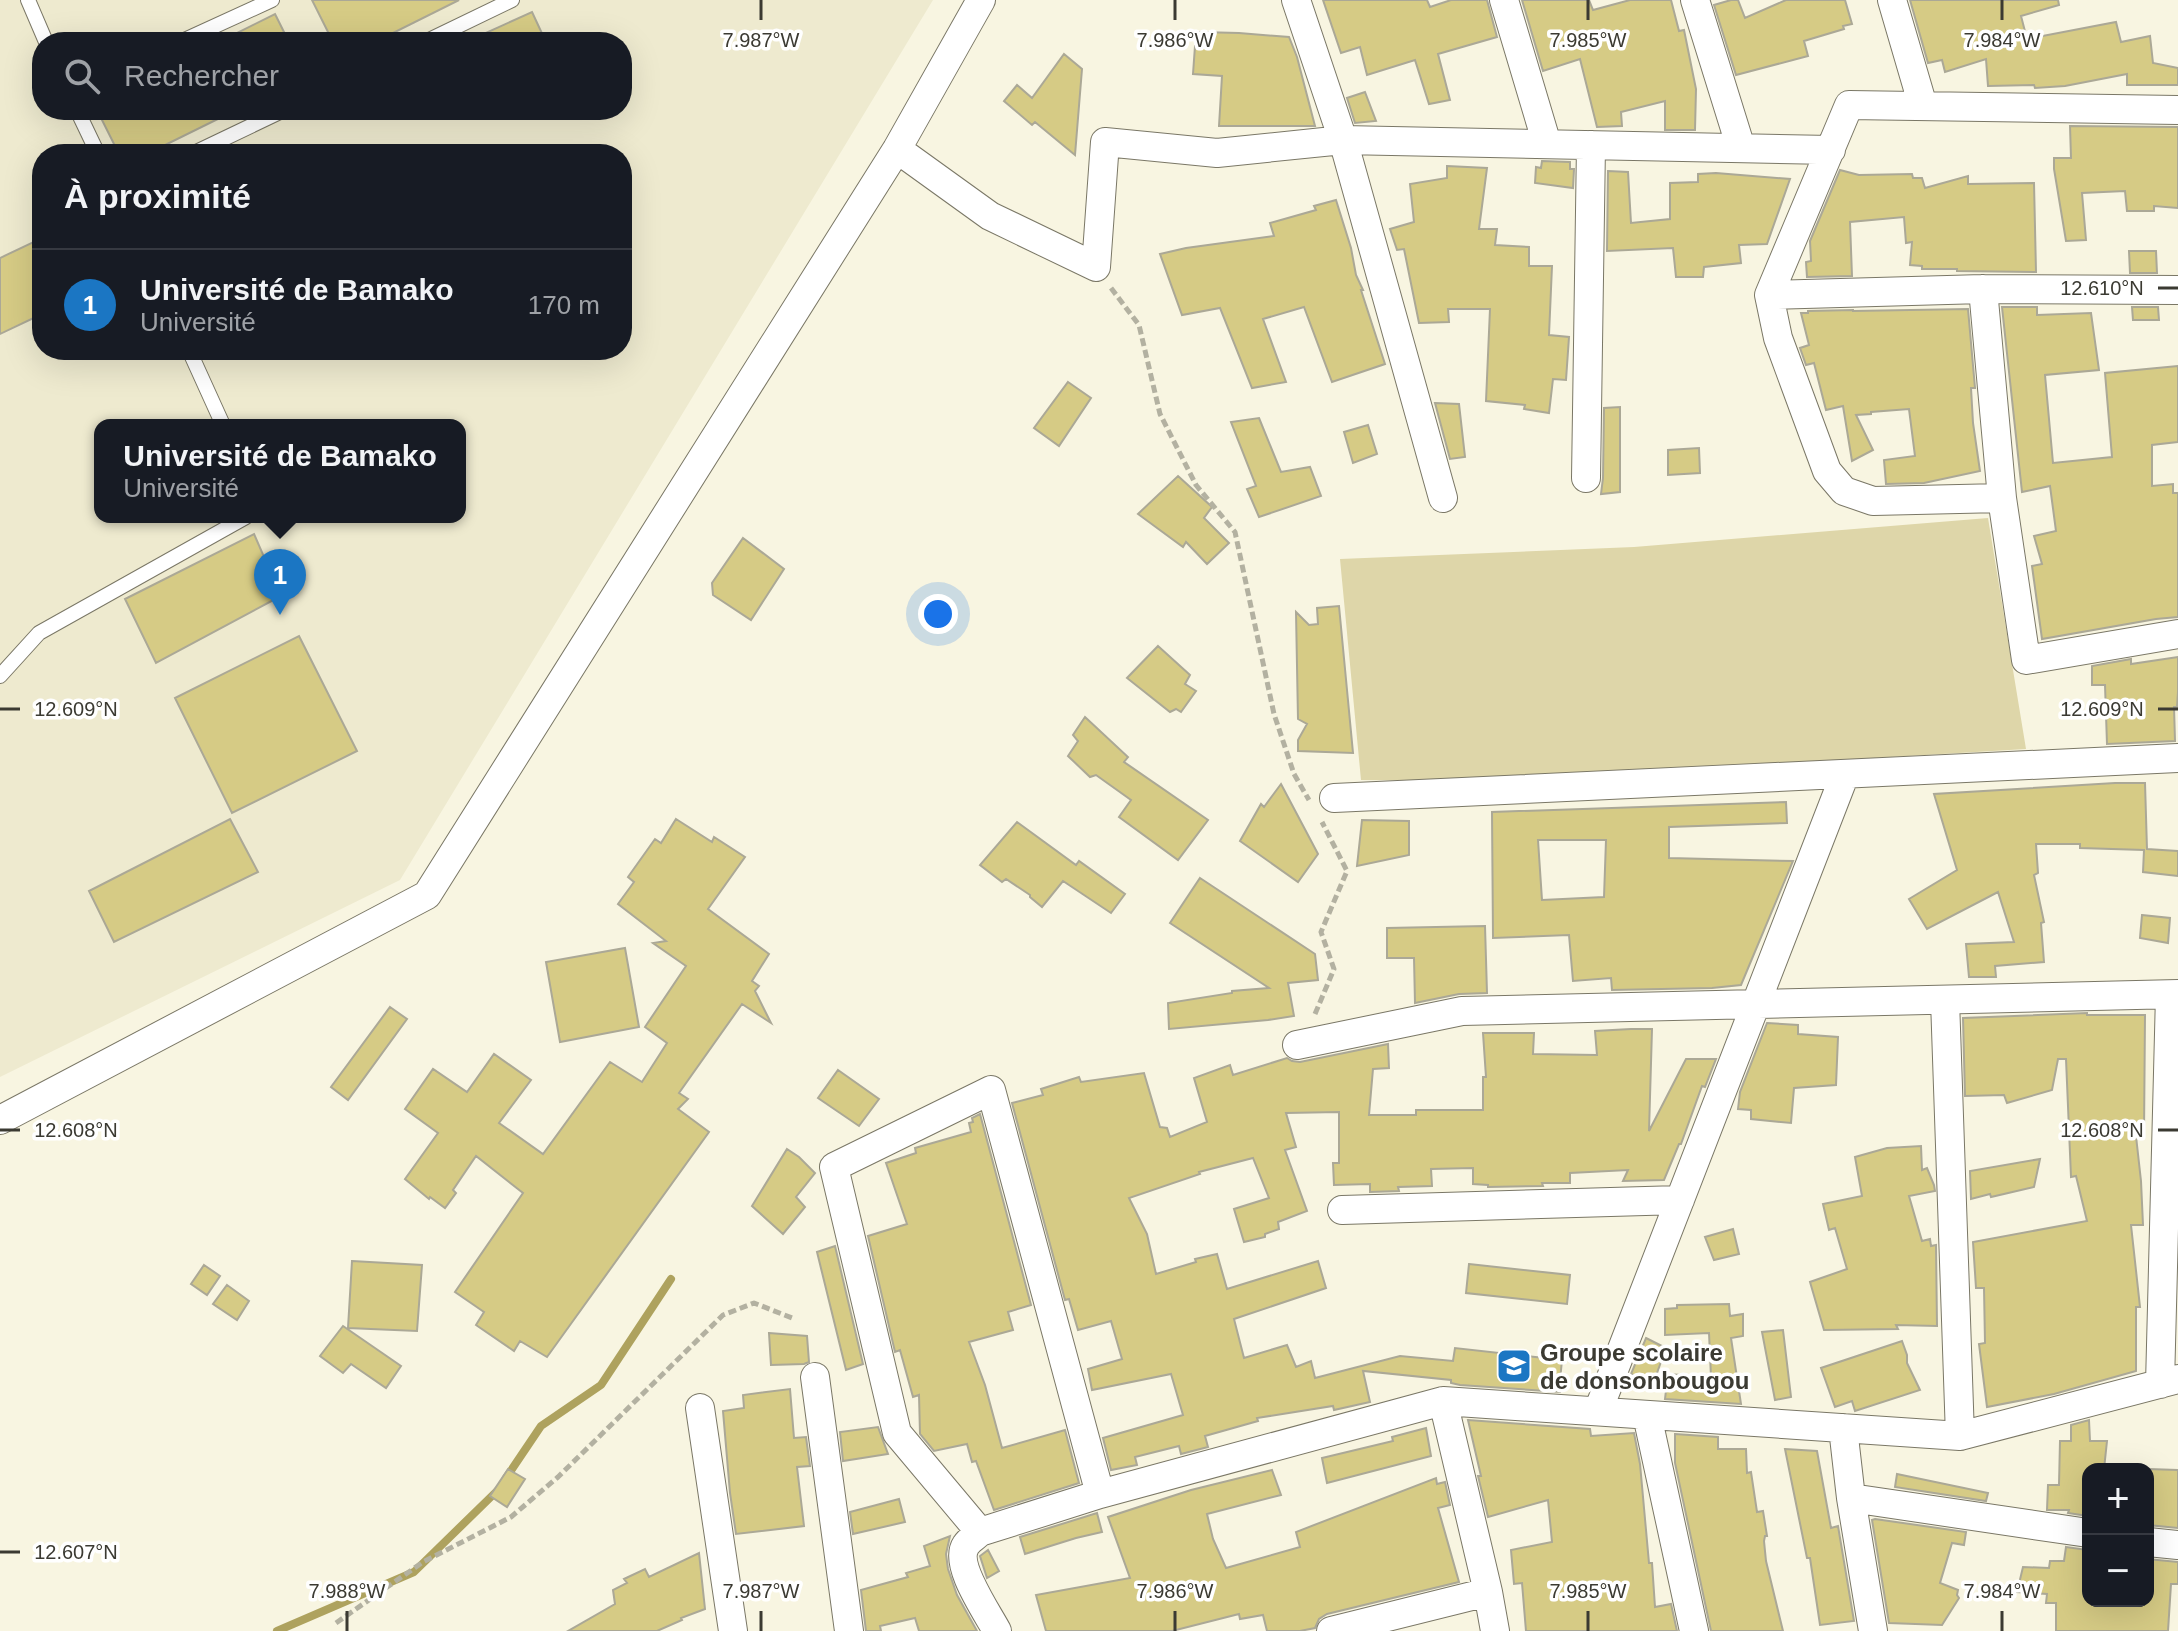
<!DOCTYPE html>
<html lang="fr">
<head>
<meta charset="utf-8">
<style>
	body { margin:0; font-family:Arial,sans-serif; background:#20242c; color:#f1f3f6 }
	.controls { position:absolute; right:24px; bottom:24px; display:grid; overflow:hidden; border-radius:16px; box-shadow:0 8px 32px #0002 }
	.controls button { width:72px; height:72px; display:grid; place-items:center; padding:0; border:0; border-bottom:2px solid #363941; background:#171b24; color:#f1f3f6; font:40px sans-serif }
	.you { position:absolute; left:938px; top:614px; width:28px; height:28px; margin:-20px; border:6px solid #fff; border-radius:50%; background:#1a73e8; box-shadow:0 0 0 12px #1a73e833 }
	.badge { display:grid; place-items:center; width:52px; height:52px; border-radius:50%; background:#1b76c3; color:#fff; font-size:26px; font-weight:700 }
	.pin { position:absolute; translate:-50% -66px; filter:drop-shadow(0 2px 4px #0008) }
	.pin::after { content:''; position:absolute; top:42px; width:28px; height:24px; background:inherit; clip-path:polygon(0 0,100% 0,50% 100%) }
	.popup { position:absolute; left:94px; top:419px; width:372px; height:104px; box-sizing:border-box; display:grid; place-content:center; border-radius:16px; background:#171b24; filter:drop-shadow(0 2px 6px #0005); font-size:26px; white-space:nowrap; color:#9ea1a6 }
	.popup b { font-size:30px; color:#f1f3f6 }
	.popup::after { content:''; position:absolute; left:50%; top:100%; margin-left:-16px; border:16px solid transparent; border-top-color:#171b24 }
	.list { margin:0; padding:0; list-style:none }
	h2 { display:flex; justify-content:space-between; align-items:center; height:104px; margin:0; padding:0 32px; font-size:34px }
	h2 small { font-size:26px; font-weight:400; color:#9ea1a6 }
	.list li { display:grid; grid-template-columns:52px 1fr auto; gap:24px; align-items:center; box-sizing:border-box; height:112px; padding:0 32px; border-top:2px solid #363941 }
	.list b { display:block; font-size:30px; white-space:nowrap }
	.list p { margin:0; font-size:26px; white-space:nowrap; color:#9ea1a6 }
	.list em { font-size:26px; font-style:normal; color:#9ea1a6 }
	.icon { flex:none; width:44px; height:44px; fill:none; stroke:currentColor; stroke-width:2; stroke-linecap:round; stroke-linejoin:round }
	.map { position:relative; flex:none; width:2178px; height:1631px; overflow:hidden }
	.search { position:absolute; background:#171b24; box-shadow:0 8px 32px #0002; left:32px; top:32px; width:600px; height:88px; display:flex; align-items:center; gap:20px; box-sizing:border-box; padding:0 28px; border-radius:32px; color:#9ea1a6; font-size:30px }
	.panel { position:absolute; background:#171b24; box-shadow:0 8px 32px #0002; left:32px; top:144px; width:600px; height:216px; border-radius:32px }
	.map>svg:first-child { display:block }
</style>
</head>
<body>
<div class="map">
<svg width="2178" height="1631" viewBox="0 0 2178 1631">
	<rect width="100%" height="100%" fill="#f8f5e1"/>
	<path fill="#eeeacf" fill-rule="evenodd" d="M0,0H933L400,880L0,1077ZM42,42H622V110H42ZM42,154H622V350H42ZM100,425H460V517H100Z"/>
	<path fill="#ded6a9" d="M1988,518L2026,749L1485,781L1361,780L1340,559L1634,547Z"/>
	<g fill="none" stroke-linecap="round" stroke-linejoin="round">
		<path stroke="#aea25e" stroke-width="8" d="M506,1478L541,1426L601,1385L671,1279
			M277,1631L414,1572L498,1490"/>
	</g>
	<path fill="#d6cb85" stroke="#aba896" stroke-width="2" fill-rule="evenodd" d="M312,0H459L375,42H333Z
		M1323,0H1427L1430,7L1451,0H1487L1497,37L1438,54L1450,100L1429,104L1415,60L1367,75L1360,47L1341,53Z
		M1522,0H1589L1593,10L1630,0H1671L1679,31L1684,30L1696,89L1695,130H1665V101L1621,112L1622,126L1597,127L1580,59L1543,71Z
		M1731,0H1738L1745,18L1786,0H1845L1852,24L1843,26L1844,29L1804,41L1808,56L1736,75L1714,5Z
		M1910,0H2058L2059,5L2021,16L2027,39L2116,22L2121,42L2150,36L2153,63L2178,68V85H2127V74L2065,86L2035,88L2034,85L1988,86L1986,59L1945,72L1942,60L1928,63Z
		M532,12L546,42H466Z
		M275,14L289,42H219Z
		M1200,32L1239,33L1289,37L1297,57L1315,126H1219L1222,76L1193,74L1195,46H1200Z
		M1064,54L1082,69L1075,155L1035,122L1032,125L1004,101L1017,85L1032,98Z
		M1365,92L1376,121L1355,123L1347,98Z
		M97,110H236L147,154H119Z
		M2070,126L2178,127V208L2154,206V211H2127L2125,191L2082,193L2086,240L2066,241L2054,169V158H2071Z
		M1542,161L1570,162V169H1574L1573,188L1535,183L1536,167L1541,168Z
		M1447,166L1487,168L1479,229H1497L1495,245L1529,247V266H1552L1549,335L1569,337L1566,380L1553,379L1549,413L1524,409L1525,405L1486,401L1490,309H1448L1449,322L1419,323L1404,249L1397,250L1390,229L1414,222L1410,184L1447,178Z
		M1840,170L1859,175L1912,174L1913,178H1922L1925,188L1968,176V184L2034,183L2036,272L1957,271V269H1922V266L1910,265L1912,242L1906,243L1904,217L1850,222L1852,276L1807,277L1806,262L1811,261L1810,241Z
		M1608,171L1628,172L1631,223L1670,219V183L1698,182V174L1716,173L1790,179L1767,244L1739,245L1741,263L1704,267L1703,277H1676L1673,248L1607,251Z
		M1336,200L1351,248L1356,275L1363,290H1361L1385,364L1332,382L1304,307L1263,319L1286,382L1252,388L1220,308L1182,315L1160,254L1186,248L1274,236L1270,223L1316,210L1314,206Z
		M42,238V314L0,334V258Z
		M2129,251H2156L2157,273H2130Z
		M2002,307H2037V315L2091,313L2099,370L2045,375L2053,463L2112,457L2105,373L2178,366V442L2152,445V486L2173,484V493H2178V617L2156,619L2042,639L2032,566L2042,564L2034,536L2056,531L2050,486L2022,492Z
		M2132,307H2158L2159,320H2133Z
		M1968,309L1975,388H1971L1973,423L1980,471L1924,483L1886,484L1884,460L1915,456L1909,409L1871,412V414L1856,415L1873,450L1852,461L1843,406L1826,410L1814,363L1806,365L1800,348L1809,345L1801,313H1808V311L1853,310V311Z
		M1068,382L1091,398L1059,446L1034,428Z
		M1435,403L1459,404L1465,457L1450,459Z
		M1620,407V492L1601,494L1603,478L1604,408Z
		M1259,418L1281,472L1310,467L1321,496L1259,517L1247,489L1256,486L1231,422Z
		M1368,425L1377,454L1353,463L1344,432Z
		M1699,448L1700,473L1668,475V450Z
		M1178,476L1212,507L1204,518L1229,543L1207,564L1186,542L1183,547L1138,514Z
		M254,534L281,596L156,663L125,599Z
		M743,538L784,569L751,620L713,595L712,583Z
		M1339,606L1353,753L1298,751V740L1307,724L1298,719L1296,612L1309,625L1318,624L1317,608Z
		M299,636L357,751L232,813L175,698Z
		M1158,646L1190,675L1185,684L1196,691L1181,712L1176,709L1170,712L1127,678Z
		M2178,657V692L2177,707H2174L2175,741L2107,744L2105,685H2092V666L2131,659V664Z
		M1085,717L1128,757L1124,762L1208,820L1178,860L1119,817L1131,800L1096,775L1090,777L1068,756L1078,741L1073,735Z
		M2115,783H2145L2147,849L2178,851V876L2143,872L2144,850L2080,848V844H2036L2038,873L2034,875L2044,922L2041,923L2044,962L1995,966L1996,977H1969L1966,944L2014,942L1998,892L1927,929L1909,899L1957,870L1934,794Z
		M1281,784L1318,854L1298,882L1240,841L1261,804L1264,807Z
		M1786,802L1787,823L1669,827V858L1793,861L1741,985L1712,988L1612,990L1611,978L1573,981L1569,935L1493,938L1492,812ZM1538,840H1606L1604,897L1542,900Z
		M230,819L258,872L114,942L89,891Z
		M676,819L712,842L714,837L745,857L708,909L769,954L752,981L759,986L755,991L771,1023L742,1004L679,1093L688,1099L678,1109L709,1132L547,1357L520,1341L514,1351L476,1325L484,1312L455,1292L523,1193L476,1156L453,1190L456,1193L445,1208L430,1197L429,1199L405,1179L438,1133L405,1109L433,1069L467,1092L494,1054L531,1080L499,1123L543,1154L610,1062L642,1082L667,1043L645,1027L686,966L653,943L666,941L618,904L634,882L628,877L655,839L661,843Z
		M1362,820L1409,821V855L1357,866Z
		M1017,822L1076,865L1079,861L1125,894L1111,913L1063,881L1042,907L1030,897V895L1006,879L1002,882L980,865Z
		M1200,878L1315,954L1318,980L1288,983L1294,1016L1268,1020L1169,1029L1168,1003L1232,993V991L1269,988L1170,923Z
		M2142,915L2170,918L2168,943L2140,938Z
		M1485,926L1487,993L1459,994L1415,1003L1414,958H1387V928Z
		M625,948L639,1027L560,1042L546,962Z
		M390,1007L407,1019L348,1100L331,1087Z
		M2087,1013V1015H2145L2144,1135L2136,1136L2141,1181L2143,1225H2131L2140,1307H2136V1371L2054,1394L1987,1407L1979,1344L1985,1343L1984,1288H1976L1973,1242L2087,1221L2076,1176L2071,1177L2066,1059H2058L2052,1090L2007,1103L2004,1095L1965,1096L1963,1018Z
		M1767,1023L1798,1025V1034L1838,1037L1836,1085L1794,1088L1791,1123L1751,1119V1110L1738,1109L1740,1092Z
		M1631,1029H1652L1649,1131L1686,1059H1716L1705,1087L1702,1086L1681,1144H1679L1664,1180L1623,1181L1628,1170L1570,1173V1183H1542L1543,1186L1488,1187V1185L1473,1184V1168L1431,1169L1432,1186L1398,1187L1399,1191L1370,1192V1184L1334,1185L1333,1163H1339V1112L1286,1113L1296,1147L1285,1150L1307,1211L1278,1222L1279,1229L1265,1234V1237L1244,1242L1234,1209L1269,1198L1253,1158L1199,1172L1200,1174L1129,1198L1147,1234L1156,1274L1196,1262L1195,1259L1217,1254L1227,1289L1318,1261L1326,1288L1234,1319L1244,1358L1287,1345L1296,1367L1311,1361L1315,1378L1400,1356L1453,1361L1455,1348L1562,1360L1559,1391L1561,1392L1460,1385L1451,1383V1380L1363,1371L1370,1402L1334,1410L1333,1406L1257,1418L1258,1421L1205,1436L1208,1447L1181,1454L1179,1446L1135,1457L1137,1465L1111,1470L1103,1438L1183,1415L1171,1374L1092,1390L1088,1369L1122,1359L1111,1321L1078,1330L1069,1299L1065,1300L1012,1103L1043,1095L1041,1089L1079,1077L1081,1082L1144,1073L1160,1127L1167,1128L1170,1137L1207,1122L1194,1078L1230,1065L1233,1075L1287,1058L1292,1061L1300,1062L1388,1044L1389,1068L1373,1069L1369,1115H1416V1110H1483V1077H1486L1483,1033H1534L1533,1054L1597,1055L1595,1031Z
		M838,1070L879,1099L859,1126L818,1098Z
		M980,1114L1031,1305L1008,1312L1013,1330L969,1342L985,1385L1002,1448L1065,1430L1079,1483L994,1510L976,1461L972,1462L967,1444L934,1451L920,1434L919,1395L913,1397L900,1350L895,1352L868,1236L907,1224L886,1163L916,1153L915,1148L971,1132L969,1123L973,1122L972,1118Z
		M1921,1146L1922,1170L1927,1168L1934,1185L1935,1191L1909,1196L1922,1241L1930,1239L1931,1246L1936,1245L1937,1326L1896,1325L1898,1329L1824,1330L1810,1282L1847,1269L1835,1228L1829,1230L1823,1204L1862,1196L1855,1157L1887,1148Z
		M787,1149L799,1157L815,1173L796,1197L805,1207L783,1234L752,1206Z
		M2040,1159L2034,1187L1991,1197L1990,1194L1971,1199L1970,1171Z
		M1733,1229L1739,1254L1714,1260L1705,1237Z
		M835,1246L863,1364L846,1370L817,1252Z
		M352,1261L422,1265L417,1331L348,1328Z
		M1469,1264L1570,1275L1567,1304L1466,1293Z
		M204,1265L220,1276L207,1295L191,1284Z
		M227,1285L249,1301L237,1320L213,1304Z
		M1729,1304L1730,1316L1743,1314V1336L1731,1338L1741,1404L1665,1399L1668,1374L1711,1377L1709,1333L1665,1335V1309L1677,1308V1305Z
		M343,1326L401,1366L386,1388L351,1364L343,1373L320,1356Z
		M1783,1330L1791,1397L1775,1400L1762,1332Z
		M769,1333L807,1336L809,1362L804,1364L771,1365Z
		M1646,1338L1666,1348L1653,1384L1631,1374Z
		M1902,1341L1907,1355V1363L1920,1390L1855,1411L1852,1401L1835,1407L1821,1368Z
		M790,1389L794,1438L806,1437L810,1466L797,1467L804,1526L736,1534L730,1493L723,1411L744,1408L743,1395Z
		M1468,1420L1590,1429L1591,1436L1634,1433L1640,1464L1649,1563H1652L1655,1607L1671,1604L1677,1631H1526L1522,1583L1514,1584L1511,1550L1552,1542L1548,1500L1488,1517L1478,1476H1481Z
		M2089,1420L2090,1441H2107L2104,1469H2088V1516L2068,1513L2069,1510H2047L2048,1485H2059L2060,1441H2071V1425Z
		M878,1427L888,1454L843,1461L840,1432Z
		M1426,1428L1431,1456L1327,1483L1322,1458L1393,1441L1392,1437Z
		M1675,1434L1718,1437V1449H1746L1747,1473L1751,1472L1757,1512L1763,1511L1767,1536H1765L1764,1541L1766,1561L1783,1631H1711L1675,1463Z
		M1785,1449L1817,1451L1831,1528L1838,1526L1854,1621L1820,1625L1810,1558H1807Z
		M508,1469L525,1479L507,1507L490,1496Z
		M2148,1469L2178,1470V1528L2148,1525Z
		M1272,1470L1281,1495L1207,1514L1213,1539L1226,1568L1300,1547L1296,1532L1436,1478L1437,1484L1445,1482L1450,1505L1438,1508L1459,1582L1327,1614L1319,1619L1315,1628L1300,1631H1267L1263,1615L1240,1619L1239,1614L1172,1631H1046L1036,1595L1130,1578L1108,1517L1191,1490Z
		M1897,1474L1988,1493L1986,1501L1895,1487Z
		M899,1499L905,1522L853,1534L850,1512Z
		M1097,1513L1102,1532L1076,1538L1025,1554L1020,1537Z
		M1875,1519L1966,1532L1964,1545L1952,1543L1940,1583L1958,1590L1957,1595L1959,1598L1942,1625L1889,1623L1872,1520Z
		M950,1536L946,1554L948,1569L957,1595L977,1631H919L915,1618L880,1626L881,1631H866L861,1590L908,1577L906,1573L930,1566L924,1546Z
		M2066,1547L2088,1550V1601H2148V1559L2178,1562V1584H2171L2168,1631H2056V1603H2046L2047,1594L2017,1592L2023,1567L2049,1568L2050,1561H2064Z
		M988,1550L999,1571L987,1578L980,1556Z
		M699,1553L705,1609L681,1618L682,1620L657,1631H568L615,1604L613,1590L627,1583L624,1579L645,1569L649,1577Z"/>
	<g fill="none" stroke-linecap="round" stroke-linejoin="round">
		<defs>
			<path id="service" d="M28,0L46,42
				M180,42L272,0
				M425,42L512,0
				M77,110L98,154
				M192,154L284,110
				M189,350L223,425
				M0,676L39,633L246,517"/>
			<path id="minor" d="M1296,0L1343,140L1443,498
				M1504,0L1547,144
				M1695,0L1741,148
				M1892,0L1923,106
				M897,149L990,216L1096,267L1105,142L1217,153L1343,140L1831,150
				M1983,289L2002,498L2026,660L2178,634
				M1769,295L1983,289L2178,290
				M1586,478L1591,145
				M2002,498L1873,501L1844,491L1827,471L1778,338L1769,295L1849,105L2178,110
				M1334,798L2178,758
				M1945,1000L1960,1436
				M1297,1045L1462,1011L2178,994
				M0,1120L427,895L897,149L981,0
				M1342,1210L1680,1200
				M815,1377L849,1631
				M2160,1384L2170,995
				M1443,1401L1488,1592L1495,1631
				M700,1408L733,1631
				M1598,1411L1845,774
				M1647,1415L1694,1631
				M1843,1428L1851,1498L1873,1631
				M1851,1498L2088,1533
				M980,1532L897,1433L834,1167L991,1090L1100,1494
				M2148,1542L2178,1545
				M997,1631C987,1612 953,1564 966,1545C969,1540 976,1536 980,1532L1100,1494L1443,1401L1960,1436L2178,1379
				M1331,1631L1488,1592"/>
		</defs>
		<use href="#service" stroke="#7a7766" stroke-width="16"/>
		<use href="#minor" stroke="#7a7766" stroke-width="30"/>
		<path stroke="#b3b1a1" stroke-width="5" stroke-dasharray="8 4" stroke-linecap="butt" d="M1111,288L1139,325L1160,414L1196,485L1235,532L1274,714L1294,774L1309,800
			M1315,1014L1334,969L1321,932L1347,871L1322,822
			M336,1623L423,1562L511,1517L558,1477L723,1315L754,1303L792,1318"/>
		<use href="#service" stroke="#fff" stroke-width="14"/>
		<use href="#minor" stroke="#fff" stroke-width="28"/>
	</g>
	<path fill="none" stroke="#3b3a32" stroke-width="3" d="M761,0V20M1175,0V20M1588,0V20M2002,0V20M2158,288H2178M0,709H20M2158,709H2178M0,1130H20M2158,1130H2178M0,1552H20M347,1611V1631M761,1611V1631M1175,1611V1631M1588,1611V1631M2002,1611V1631"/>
	<defs>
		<symbol id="school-square" viewBox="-11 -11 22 22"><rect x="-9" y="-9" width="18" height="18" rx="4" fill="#1b76c3" stroke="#fff"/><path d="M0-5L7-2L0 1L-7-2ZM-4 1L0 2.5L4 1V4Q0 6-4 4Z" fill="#fff"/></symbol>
	</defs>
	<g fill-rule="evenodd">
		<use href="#school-square" x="1494" y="1346" width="40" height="40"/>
	</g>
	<g text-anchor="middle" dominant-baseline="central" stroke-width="7" stroke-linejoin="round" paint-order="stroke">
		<g font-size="24" font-weight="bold" fill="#3b3a32" stroke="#fff" text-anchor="start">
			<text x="1540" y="1352">Groupe scolaire<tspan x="1540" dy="28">de donsonbougou</tspan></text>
		</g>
	</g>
	<g font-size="20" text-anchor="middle" fill="#3b3a32" stroke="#fff" stroke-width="7" stroke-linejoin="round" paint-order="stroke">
		<text x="761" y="47">7.987°W</text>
		<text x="1175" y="47">7.986°W</text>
		<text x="1588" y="47">7.985°W</text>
		<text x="2002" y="47">7.984°W</text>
		<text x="2102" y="295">12.610°N</text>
		<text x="76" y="716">12.609°N</text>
		<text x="2102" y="716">12.609°N</text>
		<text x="76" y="1137">12.608°N</text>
		<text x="2102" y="1137">12.608°N</text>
		<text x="76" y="1559">12.607°N</text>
		<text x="347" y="1598">7.988°W</text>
		<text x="761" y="1598">7.987°W</text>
		<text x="1175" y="1598">7.986°W</text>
		<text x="1588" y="1598">7.985°W</text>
		<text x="2002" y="1598">7.984°W</text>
	</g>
</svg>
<div class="controls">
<button>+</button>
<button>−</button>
</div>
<div class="you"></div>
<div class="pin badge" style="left:280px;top:615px">1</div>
<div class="popup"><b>Université de Bamako</b>Université</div>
<div class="search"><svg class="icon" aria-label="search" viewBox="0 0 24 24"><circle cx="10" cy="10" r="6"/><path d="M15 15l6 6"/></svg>Rechercher</div>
<section class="panel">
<h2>À proximité<small></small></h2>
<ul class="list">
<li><span class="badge">1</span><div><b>Université de Bamako</b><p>Université</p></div><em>170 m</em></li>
</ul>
</section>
</div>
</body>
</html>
